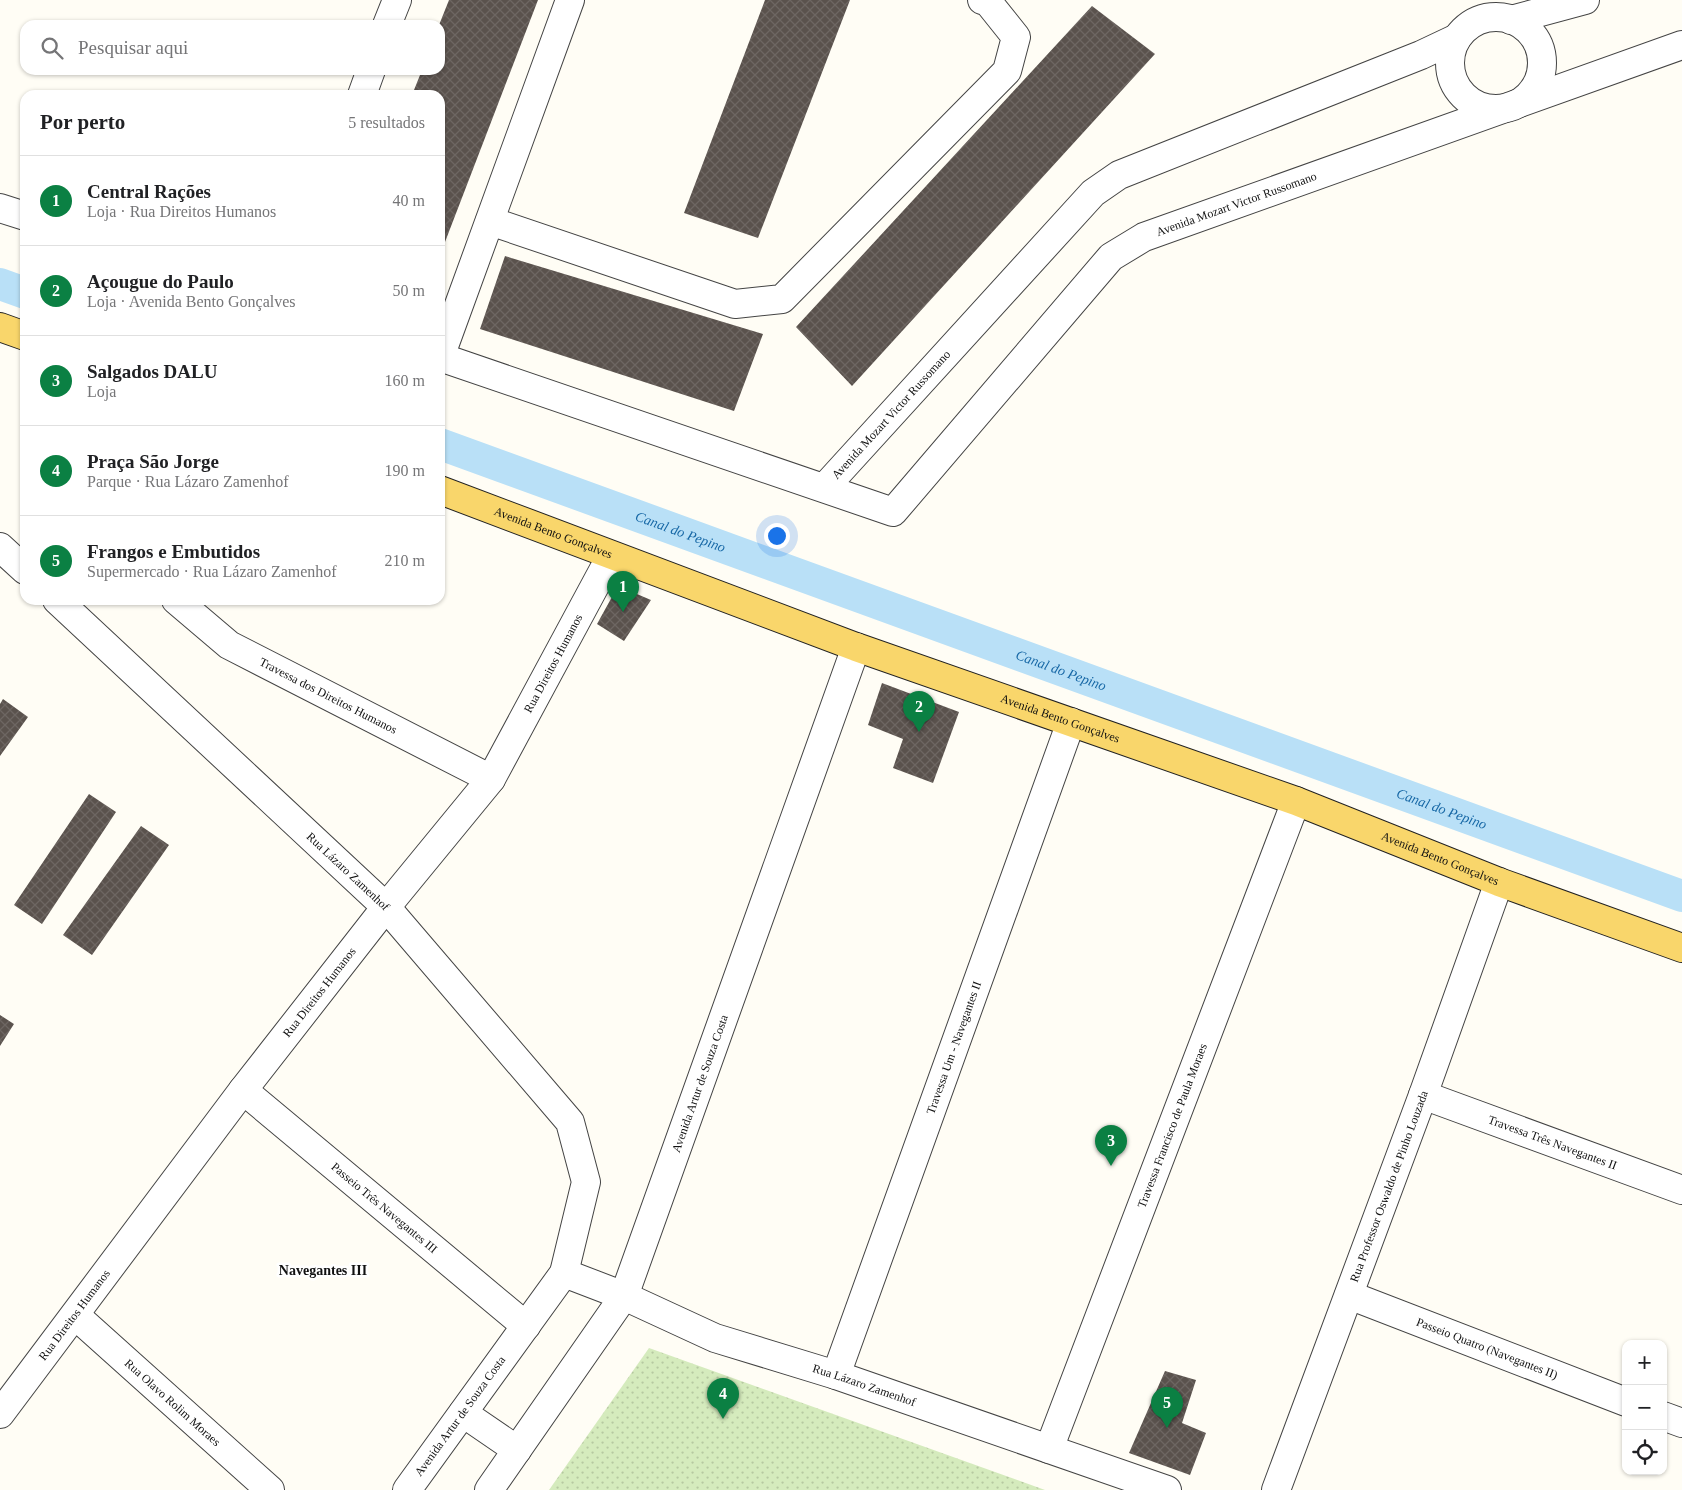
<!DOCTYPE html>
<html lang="pt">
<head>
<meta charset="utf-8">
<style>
	body { margin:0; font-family:"Times New Roman",serif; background:#f6f6f6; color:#202124 }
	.controls { position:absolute; right:15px; bottom:15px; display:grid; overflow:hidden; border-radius:10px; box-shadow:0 1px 4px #0004 }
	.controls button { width:45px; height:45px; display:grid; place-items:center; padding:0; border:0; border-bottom:1px solid #e0e0e0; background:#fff; color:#202124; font:25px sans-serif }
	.you { position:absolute; left:776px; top:535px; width:18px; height:18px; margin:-12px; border:4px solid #fff; border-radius:50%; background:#1a73e8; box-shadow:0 0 0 8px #1a73e833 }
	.badge { display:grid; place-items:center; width:32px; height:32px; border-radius:50%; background:#0b8043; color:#fff; font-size:16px; font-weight:700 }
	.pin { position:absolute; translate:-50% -41px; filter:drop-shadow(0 1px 2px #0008) }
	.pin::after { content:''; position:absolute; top:26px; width:18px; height:15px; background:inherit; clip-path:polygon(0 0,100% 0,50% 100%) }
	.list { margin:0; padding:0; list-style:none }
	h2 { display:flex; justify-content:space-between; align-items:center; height:65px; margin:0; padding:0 20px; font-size:21px }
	h2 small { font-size:16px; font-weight:400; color:#757577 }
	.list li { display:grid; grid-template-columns:32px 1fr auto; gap:15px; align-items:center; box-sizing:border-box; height:90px; padding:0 20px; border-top:1px solid #e0e0e0 }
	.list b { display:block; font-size:19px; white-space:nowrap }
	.list p { margin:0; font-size:16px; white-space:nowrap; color:#757577 }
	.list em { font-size:16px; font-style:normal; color:#757577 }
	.icon { flex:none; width:28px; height:28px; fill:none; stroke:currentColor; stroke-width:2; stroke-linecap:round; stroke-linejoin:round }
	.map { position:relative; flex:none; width:1682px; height:1490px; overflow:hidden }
	.search { position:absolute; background:#fff; box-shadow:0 1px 4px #0004; left:20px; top:20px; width:425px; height:55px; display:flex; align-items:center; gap:12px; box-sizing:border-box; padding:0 18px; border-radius:15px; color:#757577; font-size:19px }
	.panel { position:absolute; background:#fff; box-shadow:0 1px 4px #0004; left:20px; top:90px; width:425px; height:515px; border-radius:15px }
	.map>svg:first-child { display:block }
</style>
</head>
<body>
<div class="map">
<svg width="1682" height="1490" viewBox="0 0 1682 1490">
	<defs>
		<pattern id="grass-dots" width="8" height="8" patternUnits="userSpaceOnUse" patternTransform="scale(1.25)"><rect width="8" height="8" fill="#d5ebbd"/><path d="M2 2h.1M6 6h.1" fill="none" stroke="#b6c8a1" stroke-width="1.8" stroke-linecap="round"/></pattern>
		<pattern id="building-cross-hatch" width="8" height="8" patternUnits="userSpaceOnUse" patternTransform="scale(1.25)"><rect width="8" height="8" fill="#5a524d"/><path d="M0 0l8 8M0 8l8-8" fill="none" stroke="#6d6662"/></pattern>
	</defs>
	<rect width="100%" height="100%" fill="#fffdf5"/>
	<path fill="url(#grass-dots)" d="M649,1348L1045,1490H549Z"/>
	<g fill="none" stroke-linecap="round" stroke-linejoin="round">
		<g stroke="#b9e0f7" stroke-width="32">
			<path d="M0,284L25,293"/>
			<path id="s1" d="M440,444L1682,896"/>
		</g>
	</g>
	<path fill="url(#building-cross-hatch)" d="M449,0H538L440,255V95H412L422,70H440L439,25Z
		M765,0H850L758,238L684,213Z
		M1092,6L1155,54L852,386L796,327Z
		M505,256L763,334L734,411L480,329Z
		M618,586L651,600L624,641L597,624Z
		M882,683L959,712L933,783L893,768L903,739L868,725Z
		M3,699L28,717L0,756V704Z
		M89,794L116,812L42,924L14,905Z
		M141,826L169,845L92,955L63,935Z
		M0,1015L14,1024L0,1046Z
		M1165,1371L1196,1380L1182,1423L1206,1433L1190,1475L1129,1453Z"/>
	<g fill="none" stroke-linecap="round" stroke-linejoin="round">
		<defs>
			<g id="minor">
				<circle cx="1496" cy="63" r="46"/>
				<path d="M1511,20L1585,0"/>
				<path d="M387,25L397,0"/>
				<path d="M362,95L371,70"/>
				<path d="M0,208L25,216"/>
				<path d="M490,221L735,304L782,299L1007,71L1016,37L988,2L982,0"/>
				<path id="s2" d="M440,357L893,512L1111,257L1144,237L1682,45"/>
				<path d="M440,357L570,0"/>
				<path id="s3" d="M825,487L1093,193L1119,175L1421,55L1457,38"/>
				<path d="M0,547L25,570"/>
				<path id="s4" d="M57,600L386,907L570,1122L586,1182L564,1273L407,1490"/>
				<path id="s5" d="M176,600L229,645L491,779"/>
				<path id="s6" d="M243,1090L526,1326"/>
				<path id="s7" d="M1423,1095L1682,1190"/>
				<path id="s8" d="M564,1273L624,1296L715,1338L836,1375L1167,1490"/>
				<path id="s9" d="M1349,1295L1626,1402"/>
				<path id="s10" d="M75,1315L270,1490"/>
				<path id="s11" d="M836,1375L1071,722"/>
				<path d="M463,1413L517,1450"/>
				<path id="s12" d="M0,1414L243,1090L386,907L491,779L611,556"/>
				<path d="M1663,1416L1682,1423"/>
				<path id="s13" d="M1049,1449L1296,801"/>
				<path id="s14" d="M489,1490L624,1296L856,647"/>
				<path id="s15" d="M1276,1490L1423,1095L1499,882"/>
			</g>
			<g id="major">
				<path d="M0,327L25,336"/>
				<path id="s16" d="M440,490L856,647L1296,801L1499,882L1682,948"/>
			</g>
		</defs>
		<use href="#minor" stroke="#444" stroke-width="30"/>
		<use href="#major" stroke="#222" stroke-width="30"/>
		<use href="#minor" stroke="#fff" stroke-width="28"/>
		<use href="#major" stroke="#f9d66b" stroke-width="28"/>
	</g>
	<g text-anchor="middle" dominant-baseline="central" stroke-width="5" stroke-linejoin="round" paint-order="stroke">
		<g font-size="12" fill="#111" stroke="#fff">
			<text stroke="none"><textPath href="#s2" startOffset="951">Avenida Mozart Victor Russomano</textPath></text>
			<text stroke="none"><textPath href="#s3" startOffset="98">Avenida Mozart Victor Russomano</textPath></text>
			<text stroke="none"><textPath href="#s16" startOffset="121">Avenida Bento Gonçalves</textPath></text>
			<text stroke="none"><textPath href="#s12" startOffset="934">Rua Direitos Humanos</textPath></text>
			<text stroke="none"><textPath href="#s5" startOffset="181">Travessa dos Direitos Humanos</textPath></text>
			<text stroke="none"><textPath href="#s16" startOffset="661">Avenida Bento Gonçalves</textPath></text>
			<text stroke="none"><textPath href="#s16" startOffset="1066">Avenida Bento Gonçalves</textPath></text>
			<text stroke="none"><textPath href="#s4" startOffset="398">Rua Lázaro Zamenhof</textPath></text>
			<text stroke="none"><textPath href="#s12" startOffset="529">Rua Direitos Humanos</textPath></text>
			<text stroke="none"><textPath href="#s11" startOffset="348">Travessa Um - Navegantes II</textPath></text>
			<text stroke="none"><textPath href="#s14" startOffset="462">Avenida Artur de Souza Costa</textPath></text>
			<text stroke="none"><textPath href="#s13" startOffset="346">Travessa Francisco de Paula Moraes</textPath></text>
			<text stroke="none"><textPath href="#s7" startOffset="138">Travessa Três Navegantes II</textPath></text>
			<text stroke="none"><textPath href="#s15" startOffset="324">Rua Professor Oswaldo de Pinho Louzada</textPath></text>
			<text stroke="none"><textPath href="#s6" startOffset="184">Passeio Três Navegantes III</textPath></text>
			<text stroke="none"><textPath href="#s12" startOffset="124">Rua Direitos Humanos</textPath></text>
			<text stroke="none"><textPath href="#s9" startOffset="148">Passeio Quatro (Navegantes II)</textPath></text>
			<text stroke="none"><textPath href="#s8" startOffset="321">Rua Lázaro Zamenhof</textPath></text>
			<text stroke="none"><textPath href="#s10" startOffset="131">Rua Olavo Rolim Moraes</textPath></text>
			<text transform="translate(460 1416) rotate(-54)">Avenida Artur de Souza Costa</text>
		</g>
		<g font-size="14" font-style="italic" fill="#1768a6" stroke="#fff">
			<text stroke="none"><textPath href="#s1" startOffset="256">Canal do Pepino</textPath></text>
			<text stroke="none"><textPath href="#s1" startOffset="661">Canal do Pepino</textPath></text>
			<text stroke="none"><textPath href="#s1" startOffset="1066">Canal do Pepino</textPath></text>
		</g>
		<g font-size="14" font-weight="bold" fill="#111" stroke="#fff">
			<text x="323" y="1270">Navegantes III</text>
		</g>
	</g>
</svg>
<div class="controls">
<button>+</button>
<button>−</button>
<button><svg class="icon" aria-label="locate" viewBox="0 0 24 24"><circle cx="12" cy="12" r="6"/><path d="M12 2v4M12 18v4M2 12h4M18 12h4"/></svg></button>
</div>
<div class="you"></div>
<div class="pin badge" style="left:623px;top:612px">1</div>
<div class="pin badge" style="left:919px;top:732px">2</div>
<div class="pin badge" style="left:1111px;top:1166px">3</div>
<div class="pin badge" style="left:723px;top:1419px">4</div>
<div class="pin badge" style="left:1167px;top:1428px">5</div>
<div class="search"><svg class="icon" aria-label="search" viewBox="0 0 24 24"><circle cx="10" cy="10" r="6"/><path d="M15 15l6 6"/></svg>Pesquisar aqui</div>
<section class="panel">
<h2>Por perto<small>5 resultados</small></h2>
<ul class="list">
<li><span class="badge">1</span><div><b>Central Rações</b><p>Loja · Rua Direitos Humanos</p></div><em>40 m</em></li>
<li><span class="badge">2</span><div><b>Açougue do Paulo</b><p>Loja · Avenida Bento Gonçalves</p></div><em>50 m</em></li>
<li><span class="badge">3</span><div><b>Salgados DALU</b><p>Loja</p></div><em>160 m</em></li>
<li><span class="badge">4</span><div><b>Praça São Jorge</b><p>Parque · Rua Lázaro Zamenhof</p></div><em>190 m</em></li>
<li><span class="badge">5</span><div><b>Frangos e Embutidos</b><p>Supermercado · Rua Lázaro Zamenhof</p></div><em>210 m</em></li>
</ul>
</section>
</div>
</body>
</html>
